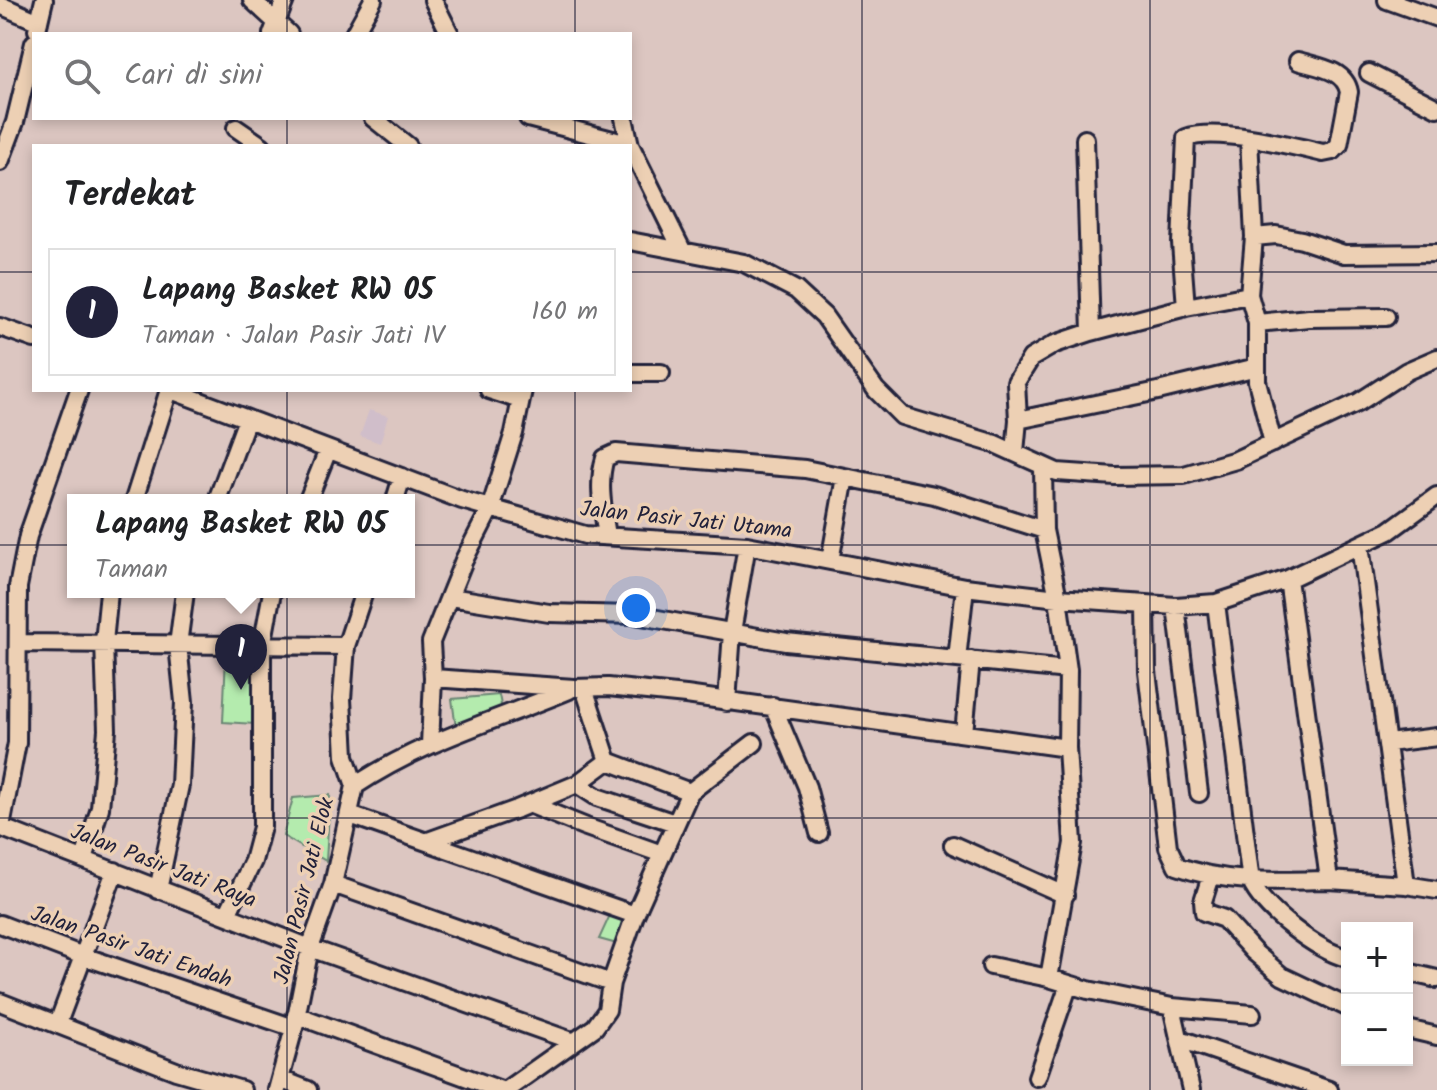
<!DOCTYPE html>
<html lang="id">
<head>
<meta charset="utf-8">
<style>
	body { margin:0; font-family:Kalam,sans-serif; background:#f6f6f6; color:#202124 }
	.controls { position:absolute; right:24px; bottom:24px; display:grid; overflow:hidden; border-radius:0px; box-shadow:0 4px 12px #0003 }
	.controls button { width:72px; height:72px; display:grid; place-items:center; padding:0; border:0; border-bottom:2px solid #e0e0e0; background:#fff; color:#202124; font:40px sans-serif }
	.you { position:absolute; left:636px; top:608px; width:28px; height:28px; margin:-20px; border:6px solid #fff; border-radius:50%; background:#1a73e8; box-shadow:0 0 0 12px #1a73e833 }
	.badge { display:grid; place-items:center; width:52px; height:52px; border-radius:50%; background:#22223b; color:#fff; font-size:26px; font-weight:700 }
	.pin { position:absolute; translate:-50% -66px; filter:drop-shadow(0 2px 4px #0008) }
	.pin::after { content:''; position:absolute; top:42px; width:28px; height:24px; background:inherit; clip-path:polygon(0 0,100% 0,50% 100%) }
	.popup { position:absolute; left:67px; top:494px; width:348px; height:104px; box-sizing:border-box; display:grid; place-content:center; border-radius:0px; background:#fff; filter:drop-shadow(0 2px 6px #0005); font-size:26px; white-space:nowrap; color:#757577 }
	.popup b { font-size:30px; color:#202124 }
	.popup::after { content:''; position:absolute; left:50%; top:100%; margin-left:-16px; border:16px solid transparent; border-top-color:#fff }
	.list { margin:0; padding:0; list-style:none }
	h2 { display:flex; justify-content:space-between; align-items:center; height:104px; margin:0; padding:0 32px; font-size:34px }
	h2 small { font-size:26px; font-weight:400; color:#757577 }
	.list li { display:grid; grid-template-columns:52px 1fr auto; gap:24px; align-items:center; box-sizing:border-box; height:128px; margin:0 16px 16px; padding:0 16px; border:2px solid #e0e0e0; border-radius:0px }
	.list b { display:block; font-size:30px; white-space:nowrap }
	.list p { margin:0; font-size:26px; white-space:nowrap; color:#757577 }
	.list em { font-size:26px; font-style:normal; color:#757577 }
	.icon { flex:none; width:44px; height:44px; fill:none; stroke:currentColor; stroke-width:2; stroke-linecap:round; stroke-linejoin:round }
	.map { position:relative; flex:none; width:1437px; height:1090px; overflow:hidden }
	.search { position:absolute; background:#fff; box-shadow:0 4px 12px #0003; left:32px; top:32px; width:600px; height:88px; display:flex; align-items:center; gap:20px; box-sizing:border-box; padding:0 28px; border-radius:0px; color:#757577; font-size:30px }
	.panel { position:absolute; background:#fff; box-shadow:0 4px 12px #0003; left:32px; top:144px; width:600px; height:248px; border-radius:0px }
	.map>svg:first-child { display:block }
</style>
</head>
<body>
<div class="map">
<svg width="1437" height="1090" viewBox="0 0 1437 1090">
	<rect width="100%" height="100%" fill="#dcc6c1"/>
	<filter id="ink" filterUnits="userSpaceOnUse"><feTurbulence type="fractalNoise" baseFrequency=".0125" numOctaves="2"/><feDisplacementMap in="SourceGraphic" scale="16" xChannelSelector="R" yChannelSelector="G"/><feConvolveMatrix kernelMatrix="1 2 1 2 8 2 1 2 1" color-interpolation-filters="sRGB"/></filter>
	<g filter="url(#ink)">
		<path fill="#d0beca" d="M369,410L388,416L380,443L360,436Z"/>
		<path fill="#b4ebae" stroke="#6b8674" stroke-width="2" d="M226,656L258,657L255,724L223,722Z
			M499,695L503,715L456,728L452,699Z
			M330,795L326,861L283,836L293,798Z
			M610,915L626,922L617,944L599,939Z"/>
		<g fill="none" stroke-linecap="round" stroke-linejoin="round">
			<defs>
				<path id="minor" d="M252,0L289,34
					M433,0L450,34
					M1387,0L1437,18
					M0,5L39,22
					M37,30L44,0
					M272,34L285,0
					M354,34L373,0
					M1369,73L1437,108
					M373,118L408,146
					M528,118L624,143
					M624,118L630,145L682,250
					M236,128L262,146
					M1249,138L1254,237L1249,295L1257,323V381L1273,443
					M1085,139L1091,332
					M0,162L15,122L34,43
					M1254,237L1276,235L1302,240L1344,254L1437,253
					M630,241L744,263L796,290L824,316L876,390L902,416L995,444L1057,472L1115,476L1184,475L1236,460L1359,402L1407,371L1437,358
					M1186,307L1181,243L1186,138C1216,127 1290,145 1323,153L1333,151L1339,145L1349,92C1345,69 1317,67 1298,61
					M1257,323L1309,318L1386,317
					M0,327L34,339
					M630,373H661
					M171,390L462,500L585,535L747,545L965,587L1058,598L1176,606L1216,603L1288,579L1389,531L1437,496
					M489,390L520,400
					M1018,420L1158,391L1257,367
					M1015,452L1018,420L1016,382L1031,358L1055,344L1091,332L1186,307L1249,295
					M134,500L169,390
					M217,500L247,419
					M308,500L328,450
					M395,500L402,477
					M607,536C603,509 597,484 605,458L616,453L805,469L934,495L1044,530
					M1360,545L1406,885
					M830,561L845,477
					M1288,579L1329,880L1406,885L1437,890
					M450,597L549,613L635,615L786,642L1068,670
					M1216,603L1251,882C1264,910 1316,950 1347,958
					M1146,604L1147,671L1168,847L1177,866C1226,884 1277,881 1329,880
					M1176,606L1199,793
					M18,643L346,646
					M957,659L965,587
					M433,678L574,688L608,687L686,695L1067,748
					M584,688L608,761L690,792L754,743
					M727,702L732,632L747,545
					M773,706L807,787L819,833
					M964,733L971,660
					M1388,743L1437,737
					M430,745L433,678L431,642L464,560L490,509L514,433L523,390
					M577,784L608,761
					M355,786L345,756L342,699L346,646L364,592
					M529,804L586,827L662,854
					M350,815L635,915
					M0,827L310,948L572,1041
					M1,827L17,743L18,587L28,536L79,390
					M428,841L517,809L577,784L597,797L675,823
					M953,845L1065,895
					M84,859L100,808L107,730L104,642L109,592
					M1211,876L1203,901L1204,912L1224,919L1254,952L1282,976L1347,1007
					M333,884L611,983L607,1010L595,1027L506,1090
					M158,890L180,785L184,702L178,645L185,592
					M227,915L253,861L262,827V646L272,592
					M0,924L83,956L294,1028
					M991,966L1049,978L1073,843L1067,748L1068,670L1058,598L1044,530L1043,467
					M1407,972L1437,979
					M1049,978L1088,990L1172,1007L1191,1090
					M611,983L635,915L690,792
					M0,1002L176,1071L242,1090
					M1172,1007L1252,1014
					M296,1015L501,1090
					M58,1023L115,871
					M1407,1029L1437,1036
					M1180,1039L1329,1090
					M1037,1077L1069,984
					M280,1079L308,1090
					M277,1090L294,1028L310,948L333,884L355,786C420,742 497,720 569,690"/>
			</defs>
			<use href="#minor" stroke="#22223b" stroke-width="22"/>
			<use href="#minor" stroke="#edd0b4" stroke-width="16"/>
		</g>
	</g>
	<path fill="none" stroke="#22223b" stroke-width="2" stroke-opacity="0.55" d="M287,0V34M575,0V34M862,0V1090M1150,0V1090M287,118V146M575,118V146M0,272H34M630,272H1437M287,390V1090M575,390V1090M0,545H1437M0,818H1437"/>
	<g text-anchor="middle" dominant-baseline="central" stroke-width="7" stroke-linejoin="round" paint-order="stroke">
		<g font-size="22" fill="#22223b" stroke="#edd0b4">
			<text transform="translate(686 521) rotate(6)">Jalan Pasir Jati Utama</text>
			<text transform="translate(163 867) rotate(21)">Jalan Pasir Jati Raya</text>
			<text transform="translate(305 891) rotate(-76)">Jalan Pasir Jati Elok</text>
			<text transform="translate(131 948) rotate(19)">Jalan Pasir Jati Endah</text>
		</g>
	</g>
</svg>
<div class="controls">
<button>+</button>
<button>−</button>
</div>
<div class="you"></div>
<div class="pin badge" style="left:241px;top:690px">1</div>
<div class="popup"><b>Lapang Basket RW 05</b>Taman</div>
<div class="search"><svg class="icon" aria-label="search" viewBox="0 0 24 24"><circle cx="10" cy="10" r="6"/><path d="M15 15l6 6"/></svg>Cari di sini</div>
<section class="panel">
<h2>Terdekat<small></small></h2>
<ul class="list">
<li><span class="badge">1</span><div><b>Lapang Basket RW 05</b><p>Taman · Jalan Pasir Jati IV</p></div><em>160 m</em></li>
</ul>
</section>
</div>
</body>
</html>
